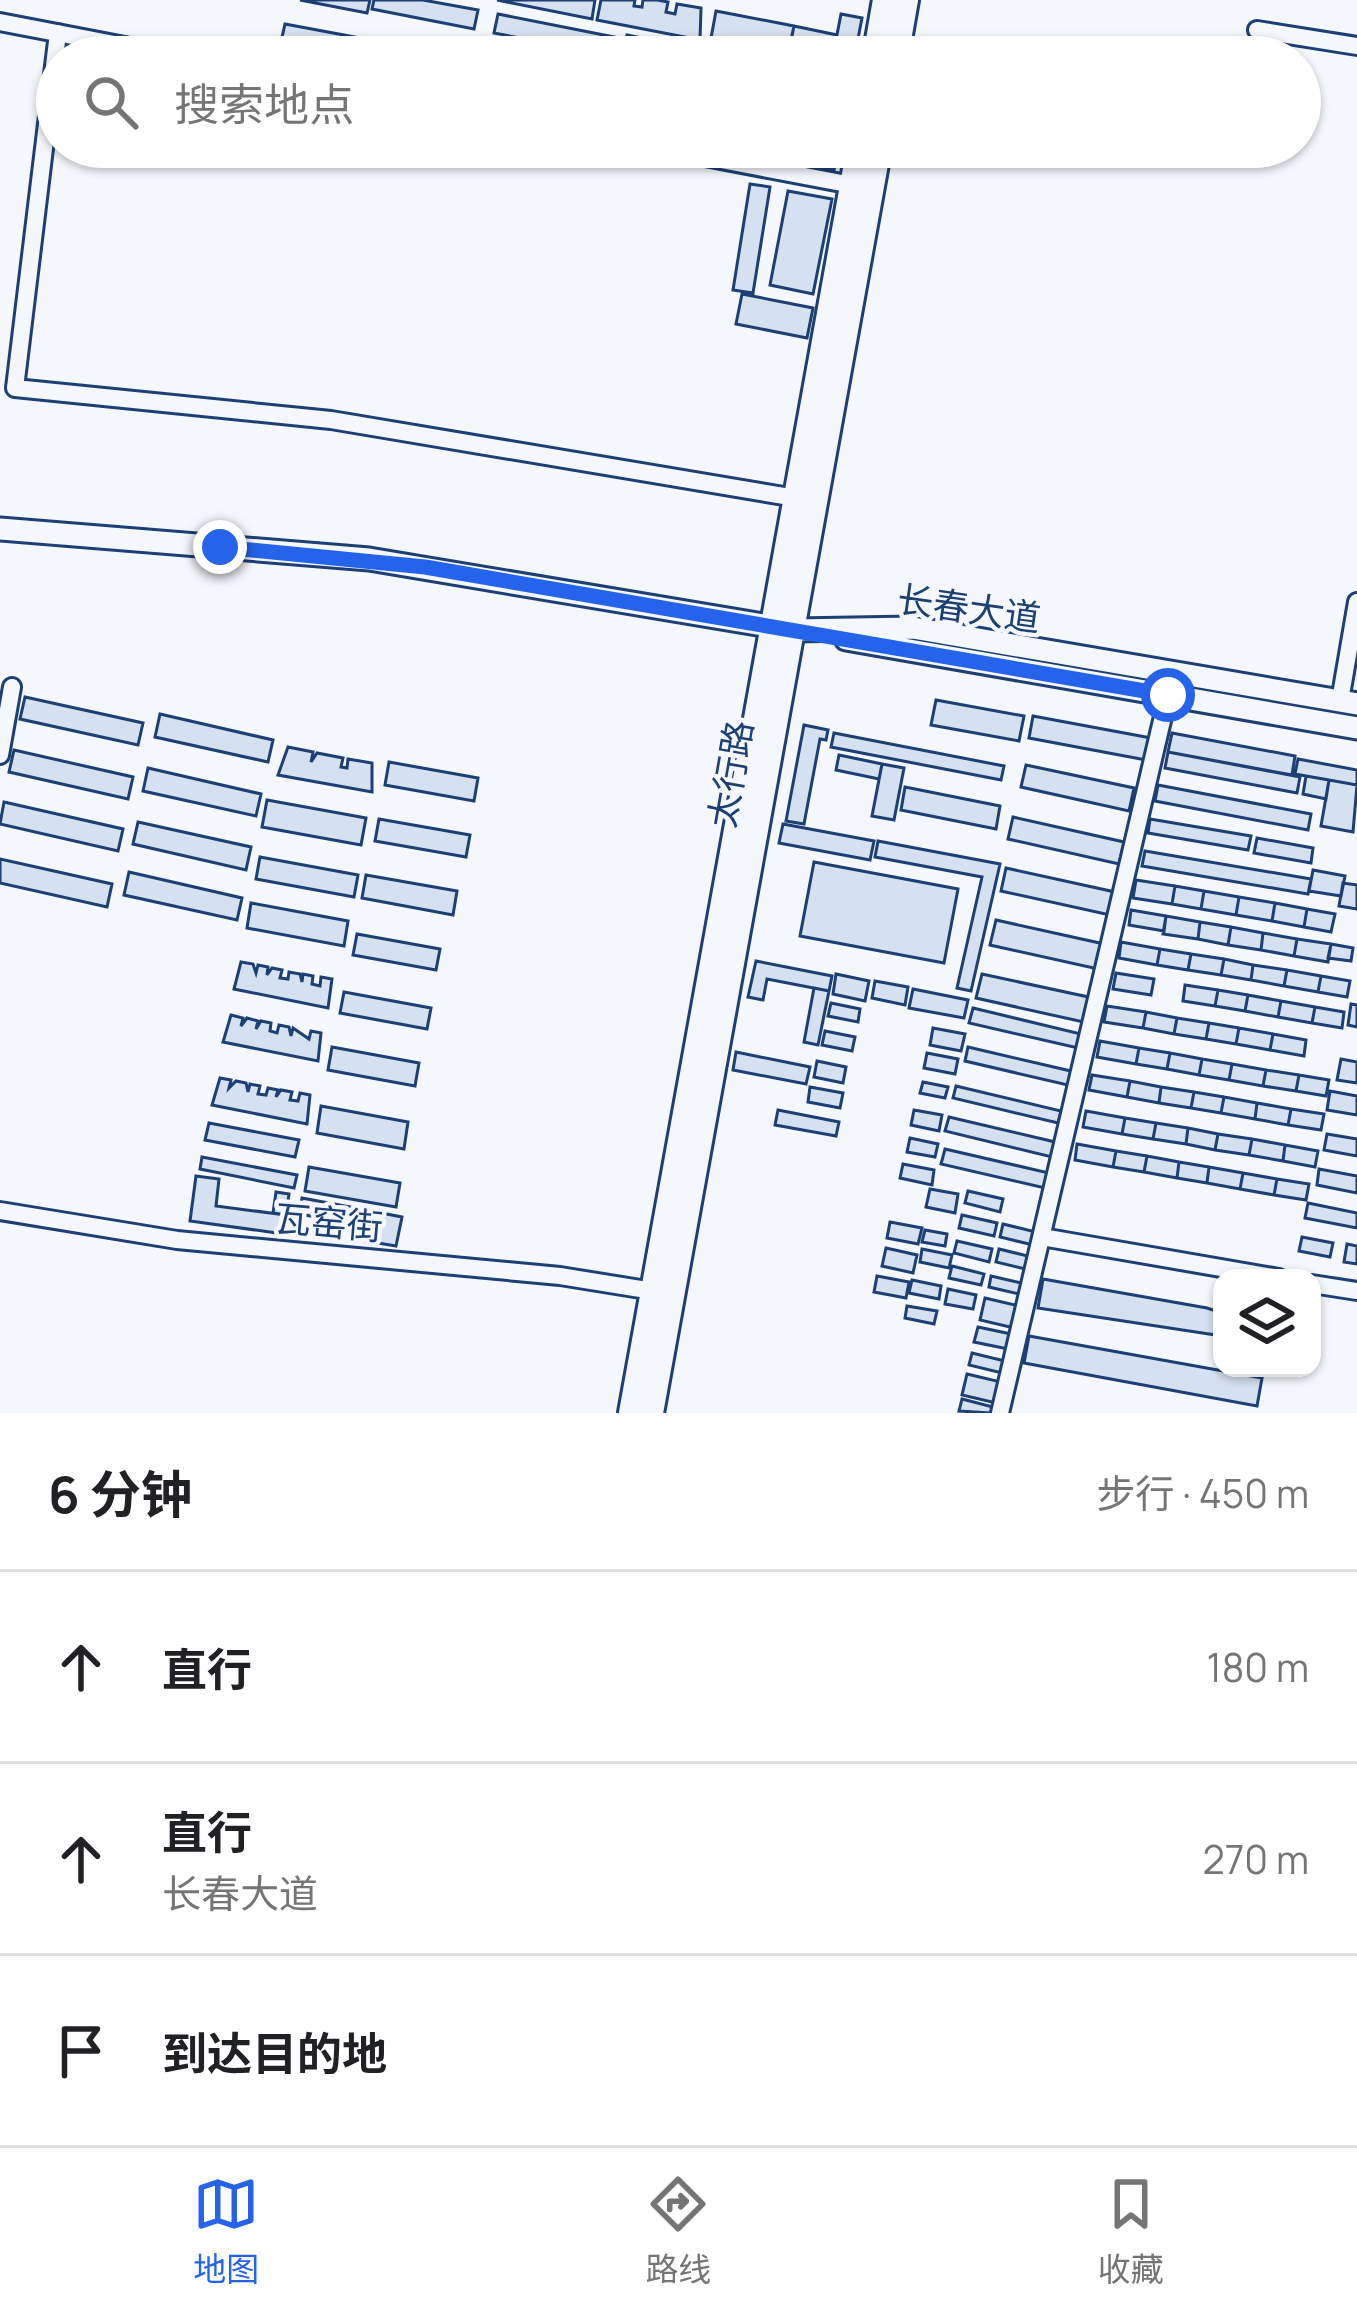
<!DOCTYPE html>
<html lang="zh">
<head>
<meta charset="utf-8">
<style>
	body { margin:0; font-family:Manrope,"Noto Sans SC",sans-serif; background:#f6f6f6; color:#202124 }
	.controls { position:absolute; right:36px; bottom:36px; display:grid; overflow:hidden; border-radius:24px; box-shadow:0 3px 9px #0004 }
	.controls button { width:108px; height:108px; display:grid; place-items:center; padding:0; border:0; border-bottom:3px solid #e0e0e0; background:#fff; color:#202124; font:60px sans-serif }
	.stop { position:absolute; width:36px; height:36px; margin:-27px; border:9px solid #2563eb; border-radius:50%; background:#fff }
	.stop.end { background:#2563eb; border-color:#fff; box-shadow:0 3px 12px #0008 }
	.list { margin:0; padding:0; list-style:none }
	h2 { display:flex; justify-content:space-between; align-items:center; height:156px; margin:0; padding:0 48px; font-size:51px }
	h2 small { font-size:39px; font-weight:400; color:#757577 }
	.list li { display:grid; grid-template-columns:78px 1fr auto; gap:36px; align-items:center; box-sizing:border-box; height:192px; padding:0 48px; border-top:3px solid #e0e0e0 }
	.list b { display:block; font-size:45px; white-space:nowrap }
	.list p { margin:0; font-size:39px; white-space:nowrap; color:#757577 }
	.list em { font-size:39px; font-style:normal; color:#757577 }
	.icon { flex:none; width:66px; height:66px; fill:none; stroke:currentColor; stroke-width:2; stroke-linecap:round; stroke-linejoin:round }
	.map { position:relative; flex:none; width:1357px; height:1413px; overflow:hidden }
	.search { position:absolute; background:#fff; box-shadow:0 3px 9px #0004; left:36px; right:36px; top:36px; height:132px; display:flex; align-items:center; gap:30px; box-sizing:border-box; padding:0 42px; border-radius:66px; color:#757577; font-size:45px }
	.sheet { height:732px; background:#fff }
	nav { display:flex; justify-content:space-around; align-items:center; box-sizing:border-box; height:168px; border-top:3px solid #e0e0e0; background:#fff; font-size:33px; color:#757577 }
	nav a { display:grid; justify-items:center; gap:6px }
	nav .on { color:#2563eb }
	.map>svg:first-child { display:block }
</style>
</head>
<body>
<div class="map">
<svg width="1357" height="1413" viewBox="0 0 1357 1413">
	<rect width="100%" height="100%" fill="#f4f7fb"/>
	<path fill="#d5e0f0" stroke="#1d3f73" stroke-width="3" d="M300,0H370L367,13Z
		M374,0H423L478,10L474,29L372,9Z
		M497,0H595L592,19Z
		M601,0H635L634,6L642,7L643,0H657L668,2L666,12L675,14L677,4L701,8L700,40L597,20Z
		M716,11L794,26L788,53L711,38Z
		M498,14L624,39L620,57L494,33Z
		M841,14L862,18L856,49L835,45Z
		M285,24L360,38L357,57L280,46Z
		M794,26L837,35L833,54L790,46Z
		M627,35L662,42L659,57L624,51Z
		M366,42L441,57H363Z
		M662,42L693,48L692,57H659Z
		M702,49L737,56V57H701Z
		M801,147H820L816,167L798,163Z
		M820,147H839L834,170L816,167Z
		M750,184L770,187L753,293L733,290Z
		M788,191L832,199L813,294L770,285Z
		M742,294L813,308L807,338L736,324Z
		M25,697L143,723L138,745L20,719Z
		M936,700L1024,716L1019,741L931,725Z
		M160,714L273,740L268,762L155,737Z
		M1033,716L1151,738L1146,760L1029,738Z
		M804,725L828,730L826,740L820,739L804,824L786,821Z
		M834,733L1004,766L1001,780L831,747Z
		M1172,733L1295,756L1292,775L1168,752Z
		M288,747L313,752L311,762L317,753L343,758L341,767L347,768L348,759L372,763V792L278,775Z
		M14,750L133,777L128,799L9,772Z
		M1168,752L1300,777L1297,793L1165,768Z
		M839,755L882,764L879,779L836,770Z
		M1298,759L1357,770V785L1295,774Z
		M389,762L478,778L474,801L385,785Z
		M882,764L904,768L894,820L872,816Z
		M1026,765L1134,788L1129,811L1021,787Z
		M148,768L261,794L256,816L143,791Z
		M1306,776L1329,780L1326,799L1303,794Z
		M1329,780L1357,785L1353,832L1321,826Z
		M1158,785L1311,814L1308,830L1155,801Z
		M905,787L1000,806L996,829L901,810Z
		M267,800L366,818L361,845L262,827Z
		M4,802L123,829L118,851L0,824Z
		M1013,817L1124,842L1119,864L1008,839Z
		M379,819L470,835L466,857L375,841Z
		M1150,819L1251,836L1248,850L1148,833Z
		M138,822L251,847L246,870L133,844Z
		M783,824L874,841L870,860L779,843Z
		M1257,838L1313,848L1311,863L1254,853Z
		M878,841L1000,864L971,991L957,988L982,877L875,857Z
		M1145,851L1311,879L1308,894L1142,866Z
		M260,857L358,875L354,897L256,879Z
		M0,859L112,884L107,907L0,883Z
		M814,862L958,889L944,963L800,936Z
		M1006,868L1115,892L1110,915L1001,891Z
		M1313,870L1345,876L1341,896L1309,891Z
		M129,872L242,898L237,920L124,895Z
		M366,875L457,891L453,915L362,898Z
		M1136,880L1175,886L1172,904L1133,898Z
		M1343,883L1357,885V909L1339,906Z
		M1175,886L1204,891L1201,909L1172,904Z
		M1204,891L1239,897L1236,915L1201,909Z
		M1239,897L1275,903L1272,921L1236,915Z
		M251,903L348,921L344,946L247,928Z
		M1275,903L1307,909L1304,927L1272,921Z
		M1307,909L1335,914L1331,932L1304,927Z
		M1131,910L1166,916L1164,931L1129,925Z
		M1166,916L1200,922L1198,939L1163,934Z
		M996,920L1104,944L1098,969L990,945Z
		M1200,922L1231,927L1228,945L1198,939Z
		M1231,927L1263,933L1261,950L1228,945Z
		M1263,933L1297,939L1294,956L1261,950Z
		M357,934L440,949L436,970L353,955Z
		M1297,939L1331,944L1328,962L1294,956Z
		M1121,942L1160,949L1157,965L1119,958Z
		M1331,944L1353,948L1351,961L1328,958Z
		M1160,949L1191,954L1188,970L1157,965Z
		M1191,954L1224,959L1221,975L1188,970Z
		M1224,959L1253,965L1251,980L1221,975Z
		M756,961L832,976L829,991L767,979L763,1000L748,997Z
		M241,962L253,964L256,973L258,965L268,967L267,975L272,968L282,970L280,978L288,979L289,972L300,974L302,982L303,974L313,976L312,984L320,986L321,977L332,979L328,1008L234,989Z
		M1253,965L1287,970L1284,986L1251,980Z
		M1287,970L1321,976L1318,992L1284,986Z
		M1116,973L1154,979L1151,995L1113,989Z
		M836,974L869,981L865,1001L833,994Z
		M982,974L1093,998L1088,1023L976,998Z
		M1321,976L1350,981L1347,997L1318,992Z
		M875,981L908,987L905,1005L872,998Z
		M1185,985L1218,990L1215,1006L1183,1001Z
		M814,988L829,991L818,1045L804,1042Z
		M913,989L968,1000L964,1018L909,1008Z
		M1218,990L1248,995L1245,1011L1215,1006Z
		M344,992L431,1008L427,1029L340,1013Z
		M1248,995L1281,1001L1278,1017L1245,1011Z
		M1281,1001L1315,1007L1312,1023L1278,1017Z
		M831,1003L860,1009L858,1022L828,1016Z
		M1351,1004L1357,1005V1027L1348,1025Z
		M1107,1006L1146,1012L1143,1028L1104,1022Z
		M1315,1007L1344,1012L1342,1028L1312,1023Z
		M973,1008L1081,1034L1078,1048L969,1023Z
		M1146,1012L1177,1018L1174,1034L1143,1028Z
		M231,1015L243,1018L241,1026L247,1018L258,1021L256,1029L261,1021L271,1023L270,1031L277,1033L279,1025L289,1027L291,1036L293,1028L309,1039L311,1031L321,1033L318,1061L223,1042Z
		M1177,1018L1209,1023L1206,1039L1174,1034Z
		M1209,1023L1239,1028L1236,1044L1206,1039Z
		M933,1028L965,1034L961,1051L930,1045Z
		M1239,1028L1273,1034L1270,1050L1236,1044Z
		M825,1031L855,1037L852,1051L822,1045Z
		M1273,1034L1306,1040L1304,1056L1270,1050Z
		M1100,1041L1139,1048L1136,1064L1097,1057Z
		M332,1047L419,1063L415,1086L328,1070Z
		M968,1047L1075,1072L1072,1086L965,1061Z
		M1139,1048L1170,1053L1167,1069L1136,1064Z
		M736,1052L810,1067L806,1084L733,1070Z
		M927,1053L958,1059L955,1074L924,1068Z
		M1170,1053L1202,1059L1199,1075L1167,1069Z
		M1202,1059L1232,1064L1229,1080L1199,1075Z
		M1341,1059L1357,1062V1083L1337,1080Z
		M817,1061L846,1067L843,1083L814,1077Z
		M1232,1064L1266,1070L1263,1086L1229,1080Z
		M1266,1070L1299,1075L1296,1091L1263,1086Z
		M1092,1075L1130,1081L1127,1097L1089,1090Z
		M1299,1075L1329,1080L1326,1096L1296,1091Z
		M220,1078L231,1080L229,1088L236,1081L246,1083L248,1092L250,1084L260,1086L258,1094L266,1095L268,1088L278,1090L276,1097L281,1090L292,1092L290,1100L298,1101L300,1093L310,1095L307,1124L212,1105Z
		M1130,1081L1161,1087L1159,1103L1127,1097Z
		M923,1082L948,1087L945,1098L920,1093Z
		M956,1086L1061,1111L1058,1123L953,1098Z
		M810,1087L843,1093L840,1108L808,1102Z
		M1161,1087L1194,1092L1191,1108L1159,1103Z
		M1330,1091L1357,1096V1115L1327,1110Z
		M1194,1092L1224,1097L1221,1113L1191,1108Z
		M1224,1097L1257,1103L1255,1119L1221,1113Z
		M1257,1103L1291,1109L1288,1125L1255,1119Z
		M321,1106L408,1122L404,1149L317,1133Z
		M1291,1109L1324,1114L1321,1130L1288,1125Z
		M778,1110L839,1122L836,1136L775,1125Z
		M914,1110L942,1115L939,1131L911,1125Z
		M1086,1111L1125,1118L1122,1134L1083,1127Z
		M949,1117L1055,1142L1052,1157L945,1131Z
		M1125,1118L1156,1123L1153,1139L1122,1134Z
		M209,1123L299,1140L295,1157L205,1140Z
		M1156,1123L1188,1128L1186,1144L1153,1139Z
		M1188,1128L1218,1134L1215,1150L1186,1144Z
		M1218,1134L1252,1139L1249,1155L1215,1150Z
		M1327,1134L1357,1139V1156L1324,1150Z
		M910,1138L938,1144L935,1157L907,1152Z
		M1252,1139L1285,1145L1283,1161L1249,1155Z
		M1077,1144L1116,1151L1113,1167L1075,1160Z
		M1285,1145L1318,1151L1315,1167L1283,1161Z
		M945,1149L1049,1173L1045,1188L941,1164Z
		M1116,1151L1147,1156L1144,1172L1113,1167Z
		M1147,1156L1179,1162L1177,1178L1144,1172Z
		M202,1157L297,1175L294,1188L200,1169Z
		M1179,1162L1209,1167L1207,1183L1177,1178Z
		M903,1164L934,1170L932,1185L900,1178Z
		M309,1167L400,1183L396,1207L305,1191Z
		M1209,1167L1243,1173L1240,1189L1207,1183Z
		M1319,1169L1357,1176V1193L1317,1185Z
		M1243,1173L1277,1179L1274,1195L1240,1189Z
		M196,1176L219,1179L216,1206L286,1215L284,1234L190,1221Z
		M1277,1179L1309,1184L1306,1200L1274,1195Z
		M930,1189L958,1194L955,1213L926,1207Z
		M968,1191L1003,1199L1000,1212L965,1203Z
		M276,1192L289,1194L286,1215L273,1213Z
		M302,1198L366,1210L363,1225L299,1214Z
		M1308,1203L1357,1213V1228L1305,1218Z
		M366,1210L402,1217L396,1246L360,1240Z
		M962,1215L997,1223L994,1236L959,1228Z
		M890,1222L922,1228L918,1244L887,1238Z
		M1003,1224L1036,1232L1033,1245L1000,1237Z
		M925,1230L947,1234L945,1246L922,1242Z
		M1302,1237L1333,1243L1330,1257L1299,1251Z
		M957,1241L992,1249L989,1262L954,1253Z
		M1347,1244L1357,1246V1264L1344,1262Z
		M886,1248L917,1255L913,1273L882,1266Z
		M922,1249L952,1255L949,1268L920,1262Z
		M999,1249L1028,1256L1025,1269L996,1262Z
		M952,1266L984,1274L981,1285L949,1278Z
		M877,1276L909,1282L906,1298L874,1292Z
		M991,1276L1021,1283L1019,1294L989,1287Z
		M1043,1279L1207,1308L1222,1313V1336L1038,1308Z
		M912,1280L941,1286L939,1299L909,1293Z
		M948,1289L976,1295L973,1309L945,1304Z
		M985,1298L1019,1306L1014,1328L980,1320Z
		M907,1306L937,1311L934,1324L905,1318Z
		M978,1327L1011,1334L1008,1349L974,1342Z
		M1029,1336L1262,1378L1257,1406L1024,1363Z
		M972,1353L1005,1361L1002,1373L969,1365Z
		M967,1374L1001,1382L996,1403L962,1395Z
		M962,1399L993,1407L991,1413L959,1411Z"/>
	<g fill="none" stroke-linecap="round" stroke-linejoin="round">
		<defs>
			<path id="minor" d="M0,22L182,57
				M1257,30L1357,46
				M58,33L15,388L331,420L796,498
				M653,147L852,185
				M1340,701L1357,602
				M0,755L12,687
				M0,1211L177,1240L560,1276L653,1291
				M1042,1237L1279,1278
				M1312,1284L1357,1291
				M1000,1413L1168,695"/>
			<path id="major" d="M0,529L369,559L793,630L913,628L1357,704
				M846,639L1357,728"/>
			<path id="highway" d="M875,57L885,0
				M896,57L906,0
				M631,1413L859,147
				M651,1413L879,147"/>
		</defs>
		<use href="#minor" stroke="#1d3f73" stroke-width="22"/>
		<use href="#major" stroke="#1d3f73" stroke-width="27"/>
		<use href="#highway" stroke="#1d3f73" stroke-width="30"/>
		<use href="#minor" stroke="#f4f7fb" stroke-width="16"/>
		<use href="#major" stroke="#f4f7fb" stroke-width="21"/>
		<use href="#highway" stroke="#f4f7fb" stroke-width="24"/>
	</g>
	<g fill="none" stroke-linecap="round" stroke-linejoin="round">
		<path stroke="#2563eb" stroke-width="15" d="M220,547L425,567L1168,695"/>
	</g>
	<g text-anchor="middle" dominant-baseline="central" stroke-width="9" stroke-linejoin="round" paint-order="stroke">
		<g font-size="36" fill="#1d3f73" stroke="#f4f7fb">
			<text transform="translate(969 608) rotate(8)">长春大道</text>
			<text transform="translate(730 774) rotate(-80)">太行路</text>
			<text transform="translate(329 1222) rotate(5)">瓦窑街</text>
		</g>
	</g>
</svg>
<div class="controls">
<button><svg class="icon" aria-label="layers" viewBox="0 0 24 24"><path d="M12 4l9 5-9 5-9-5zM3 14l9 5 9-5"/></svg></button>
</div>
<div class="stop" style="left:1168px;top:695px"></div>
<div class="stop end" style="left:220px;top:547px"></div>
<div class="search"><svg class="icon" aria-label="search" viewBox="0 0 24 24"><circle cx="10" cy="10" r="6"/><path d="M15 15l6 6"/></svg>搜索地点</div>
</div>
<section class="sheet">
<h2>6 分钟<small>步行 · 450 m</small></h2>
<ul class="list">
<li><svg class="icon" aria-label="ahead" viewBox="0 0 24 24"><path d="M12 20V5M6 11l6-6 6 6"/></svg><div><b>直行</b></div><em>180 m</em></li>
<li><svg class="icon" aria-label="ahead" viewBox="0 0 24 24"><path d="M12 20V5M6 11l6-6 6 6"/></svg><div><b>直行</b><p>长春大道</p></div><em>270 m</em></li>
<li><svg class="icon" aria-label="arrive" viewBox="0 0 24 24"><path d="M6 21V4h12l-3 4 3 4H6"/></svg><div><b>到达目的地</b></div></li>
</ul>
</section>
<nav>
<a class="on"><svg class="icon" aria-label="map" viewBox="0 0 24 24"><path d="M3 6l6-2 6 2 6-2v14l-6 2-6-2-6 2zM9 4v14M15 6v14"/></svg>地图</a>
<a><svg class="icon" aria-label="directions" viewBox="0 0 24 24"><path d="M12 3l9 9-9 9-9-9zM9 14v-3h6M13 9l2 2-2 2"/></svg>路线</a>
<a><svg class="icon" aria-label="saved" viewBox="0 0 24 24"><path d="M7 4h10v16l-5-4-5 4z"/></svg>收藏</a>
</nav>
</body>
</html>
